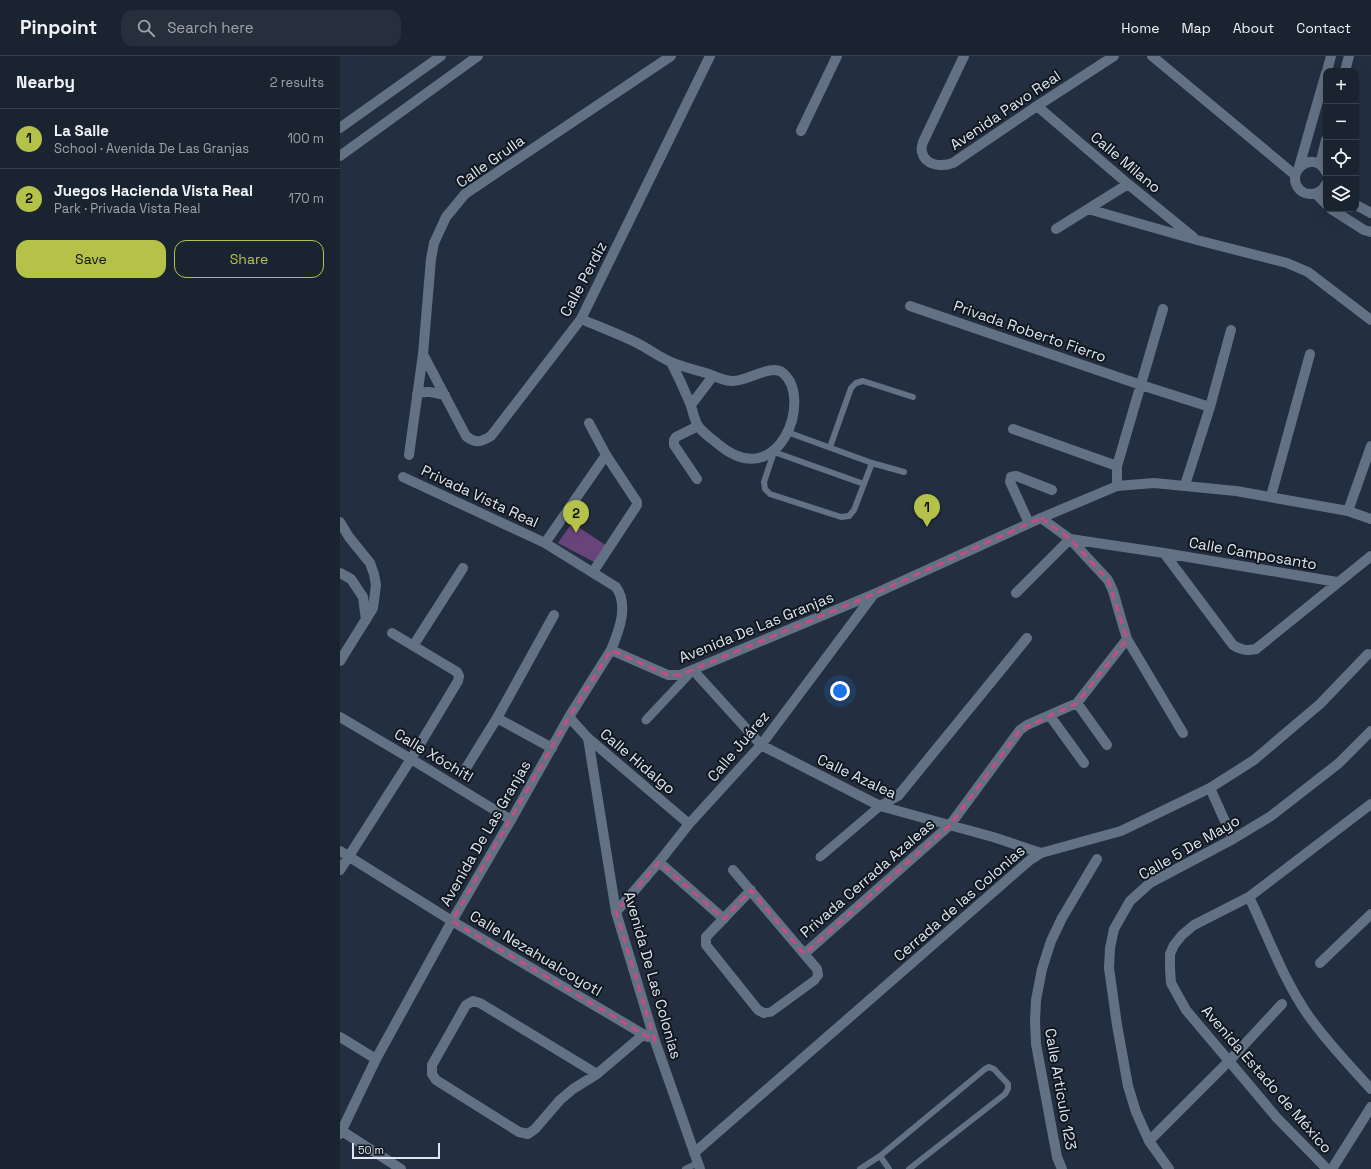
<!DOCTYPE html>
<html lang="en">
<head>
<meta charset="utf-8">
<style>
	body { margin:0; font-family:"Space Grotesk",sans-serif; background:#272f3c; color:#f1f3f6 }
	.controls { position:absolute; right:12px; top:12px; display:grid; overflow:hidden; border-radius:8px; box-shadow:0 4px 16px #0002 }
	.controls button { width:36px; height:36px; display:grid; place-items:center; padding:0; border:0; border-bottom:1px solid #38404c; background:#1a2330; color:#f1f3f6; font:20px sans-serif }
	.scale { position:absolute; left:12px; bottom:10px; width:88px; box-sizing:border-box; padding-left:4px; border:2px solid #dee6f1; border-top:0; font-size:11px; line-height:14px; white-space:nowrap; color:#dee6f1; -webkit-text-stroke:3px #11171e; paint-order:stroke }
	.you { position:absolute; left:500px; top:635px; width:14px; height:14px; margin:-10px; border:3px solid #fff; border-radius:50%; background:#1a73e8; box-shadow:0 0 0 6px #1a73e833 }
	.badge { display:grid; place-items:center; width:26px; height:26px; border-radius:50%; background:#b5c249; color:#111; font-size:13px; font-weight:700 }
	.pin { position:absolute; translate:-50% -33px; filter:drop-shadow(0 1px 2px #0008) }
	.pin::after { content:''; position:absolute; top:21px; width:14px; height:12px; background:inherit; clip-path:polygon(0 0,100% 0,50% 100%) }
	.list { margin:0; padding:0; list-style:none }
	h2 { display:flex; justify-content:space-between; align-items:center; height:52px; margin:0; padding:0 16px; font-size:17px }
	h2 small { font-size:13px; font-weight:400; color:#9fa4ab }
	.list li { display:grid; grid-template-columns:26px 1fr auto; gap:12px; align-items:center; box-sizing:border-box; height:60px; padding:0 16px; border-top:1px solid #38404c }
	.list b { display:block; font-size:15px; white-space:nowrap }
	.list p { margin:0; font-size:13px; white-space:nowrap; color:#9fa4ab }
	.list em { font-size:13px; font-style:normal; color:#9fa4ab }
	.actions { display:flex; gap:8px; padding:12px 16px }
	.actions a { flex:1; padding:9px 0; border:1px solid #b5c249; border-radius:12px; text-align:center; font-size:14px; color:#b5c249 }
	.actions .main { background:#b5c249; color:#111 }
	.icon { flex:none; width:22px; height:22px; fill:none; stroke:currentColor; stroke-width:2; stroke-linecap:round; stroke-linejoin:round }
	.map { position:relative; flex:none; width:1031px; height:1113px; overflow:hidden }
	header { display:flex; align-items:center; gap:24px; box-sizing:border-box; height:56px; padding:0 20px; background:#1a2330; border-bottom:1px solid #38404c }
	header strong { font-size:19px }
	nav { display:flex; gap:22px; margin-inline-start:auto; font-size:14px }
	.search { width:280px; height:36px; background:#272f3c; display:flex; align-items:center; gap:10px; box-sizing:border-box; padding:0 14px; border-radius:12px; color:#9fa4ab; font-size:15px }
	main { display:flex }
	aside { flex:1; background:#1a2330 }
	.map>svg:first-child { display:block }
</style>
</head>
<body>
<header>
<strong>Pinpoint</strong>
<div class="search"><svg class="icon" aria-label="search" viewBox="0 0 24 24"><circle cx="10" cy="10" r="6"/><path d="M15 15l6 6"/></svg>Search here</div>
<nav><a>Home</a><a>Map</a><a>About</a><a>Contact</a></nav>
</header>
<main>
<aside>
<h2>Nearby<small>2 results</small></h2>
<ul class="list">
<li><span class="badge">1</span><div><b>La Salle</b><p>School · Avenida De Las Granjas</p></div><em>100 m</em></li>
<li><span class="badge">2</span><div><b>Juegos Hacienda Vista Real</b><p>Park · Privada Vista Real</p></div><em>170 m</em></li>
</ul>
<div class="actions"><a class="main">Save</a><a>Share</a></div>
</aside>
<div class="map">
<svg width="1031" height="1113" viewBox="0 0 1031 1113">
	<rect width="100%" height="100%" fill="#232f40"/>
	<path fill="#69447b" d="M232,467L267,490L256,507L218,487Z"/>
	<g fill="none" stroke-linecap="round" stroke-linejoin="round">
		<path stroke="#637185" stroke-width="6" d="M447,376L532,407L564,416
			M490,391L511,332L516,327L523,325L573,341
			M524,428L434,396L424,426L425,433L430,438L501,461L509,460L514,454L532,407
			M540,1100L549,1113
			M345,1113L358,1107
			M520,1113L540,1100L645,1013L649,1011L654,1013L668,1028V1033L665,1038L569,1113"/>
		<path stroke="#637185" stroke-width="9" d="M306,664L353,614
			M480,801L540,750
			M424,957L431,956L475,924L478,919"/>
		<path stroke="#637185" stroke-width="10" d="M624,0L583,86C582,89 581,93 582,96C585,110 602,111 613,107L697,50L774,0
			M812,0L955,119
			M987,15L991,0
			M697,50L788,128L853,181
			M461,75L497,0
			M959,111L986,17
			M748,153L857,184L947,207L968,216L1031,264
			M716,173L788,128
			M570,250L801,329L870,351
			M241,263C260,271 279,278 297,287C309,293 319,301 331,306C343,311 356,314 369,318C376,321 384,325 392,325C407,326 431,307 443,317C474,343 438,439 378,388C372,383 363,377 358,370C354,363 353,355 350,347C344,333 338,320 331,306
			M83,298L126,380C136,388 141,386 151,380L241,263L370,0
			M77,338C86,334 95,337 105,339
			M351,349L373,320
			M249,367L266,399L297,446V449L253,516
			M673,373L777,410
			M69,399L83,298L91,203L94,187L106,161L125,138L331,0
			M63,421L205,487L276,531C289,549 279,575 271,594
			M357,423L334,389V384L336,381L358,370
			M845,429L870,351L891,274
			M777,430V410L823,253
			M931,440L970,298
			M1008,455L1031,390
			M701,462L730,483L768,524L773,535L787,583L843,677
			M0,466L9,481L30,507L34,518L36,529L33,552L0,605
			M689,467L670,426L671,421L676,420L712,434
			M205,487L266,399
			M824,497L893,589C901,594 906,595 916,593L1031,500
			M0,517L11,523L23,541L26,564
			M676,537L730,483L824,497L997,526
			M73,590L123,512
			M353,614L421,689L540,750L653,781L701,797
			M737,647L767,689
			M710,660L744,707
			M0,661L71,703L171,764
			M248,682L349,768
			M212,692L157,662L214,559
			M126,712L157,662
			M870,732L893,783
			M540,750L558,740L687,582
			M0,795L112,865L308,981
			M319,806L384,863
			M0,814L71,703L118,625L119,620L117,616L52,577
			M393,814L477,913L478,919
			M411,834L366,881V889L418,954L424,957
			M909,841C928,880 943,923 968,959C986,985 1009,1009 1031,1033
			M276,856L319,806L349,768L421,689L534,538
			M464,898L610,769L680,674L687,669L737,647L787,583
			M980,907L1031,858
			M0,981L36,1003
			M257,1018L140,947L133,945L126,949L92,1009V1018L96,1024L179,1076L188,1078L195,1073L220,1044L233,1033L257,1018L304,978
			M2,1075L61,1113
			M809,1085L889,1005L942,948
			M354,1097L690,804L701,797L781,775L870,732L914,704L980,648L1028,598
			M722,1113L717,1101L696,988L695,965L696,944L702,913L711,885L722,862L757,803
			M829,1113L809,1085L796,1056L788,1030L777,969L769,912L770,892L774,873L790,845L810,827L893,783L931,760L999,707L1031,675
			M992,1113L1031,1051"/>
		<path stroke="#637185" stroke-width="10" d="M1005,15L1009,0
			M0,72L101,0
			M0,100L138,0
			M980,108L986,84
			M986,116C974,92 943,116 960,134C963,137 967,138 971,138C978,138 983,134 986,128
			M976,138L986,148
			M1016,149L1031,157
			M991,153L1024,174L1031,176
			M229,661L248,682L276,856L315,985L360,1113
			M0,1078L36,1003L112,865L171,764L229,661L271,594L328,619H340L534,538L701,462L777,430L814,427L896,435L1008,455L1031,463
			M987,1113L937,1062L846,954L831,927L830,913V898L834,889L842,879L854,869L909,841L1031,748"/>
	</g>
	<path fill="none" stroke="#c94c80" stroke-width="3" stroke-dasharray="8 5" stroke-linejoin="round" d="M701,462L730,483L768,524L787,583L737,647L680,674L610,769L464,898L411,834L384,863L319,806L276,856L315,985L112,865L229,661L271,594L328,619H340L534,538Z"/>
	<g text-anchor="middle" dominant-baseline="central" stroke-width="4" stroke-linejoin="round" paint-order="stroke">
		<g font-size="15" fill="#dee6f1" stroke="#11171e">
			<text transform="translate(665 54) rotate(-34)">Avenida Pavo Real</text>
			<text transform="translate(150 105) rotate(-35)">Calle Grulla</text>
			<text transform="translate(786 106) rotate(40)">Calle Milano</text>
			<text transform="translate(243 223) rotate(-62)">Calle Perdiz</text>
			<text transform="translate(690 275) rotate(19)">Privada Roberto Fierro</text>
			<text transform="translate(140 440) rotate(25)">Privada Vista Real</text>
			<text transform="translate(913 497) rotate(10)">Calle Camposanto</text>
			<text transform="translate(416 571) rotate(-22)">Avenida De Las Granjas</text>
			<text transform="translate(398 690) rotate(-50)">Calle Juárez</text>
			<text transform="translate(94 699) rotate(31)">Calle Xóchitl</text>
			<text transform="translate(298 705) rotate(40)">Calle Hidalgo</text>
			<text transform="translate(517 720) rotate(25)">Calle Azalea</text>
			<text transform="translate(145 777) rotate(-60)">Avenida De Las Granjas</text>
			<text transform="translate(849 791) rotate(-30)">Calle 5 De Mayo</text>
			<text transform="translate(527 822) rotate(-41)">Privada Cerrada Azaleas</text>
			<text transform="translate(619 847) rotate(-41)">Cerrada de las Colonias</text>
			<text transform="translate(196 897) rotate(31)">Calle Nezahualcoyotl</text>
			<text transform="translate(313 919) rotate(74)">Avenida De Las Colonias</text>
			<text transform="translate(927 1023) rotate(49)">Avenida Estado de México</text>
			<text transform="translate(721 1033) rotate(80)">Calle Artículo 123</text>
		</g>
	</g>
</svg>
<div class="controls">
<button>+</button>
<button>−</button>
<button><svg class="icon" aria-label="locate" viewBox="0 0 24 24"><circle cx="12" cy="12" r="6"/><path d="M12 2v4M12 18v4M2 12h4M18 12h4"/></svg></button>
<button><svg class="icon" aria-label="layers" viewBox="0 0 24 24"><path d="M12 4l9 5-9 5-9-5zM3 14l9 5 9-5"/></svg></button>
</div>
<div class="scale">50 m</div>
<div class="you"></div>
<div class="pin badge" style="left:587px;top:471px">1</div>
<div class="pin badge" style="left:236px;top:477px">2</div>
</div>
</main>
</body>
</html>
